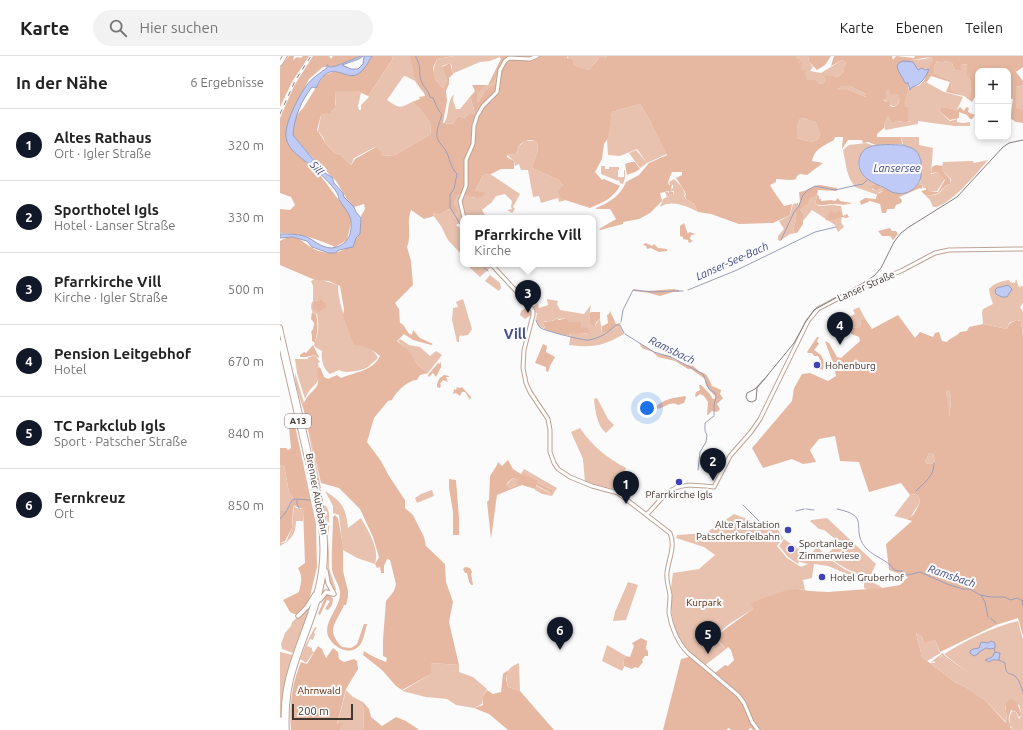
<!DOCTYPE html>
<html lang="de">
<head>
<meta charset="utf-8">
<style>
	body { margin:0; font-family:Ubuntu,sans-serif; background:#f2f2f2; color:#222 }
	.controls { position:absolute; right:12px; top:12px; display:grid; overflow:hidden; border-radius:8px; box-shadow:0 2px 6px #0003 }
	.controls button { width:36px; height:36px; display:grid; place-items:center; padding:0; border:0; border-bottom:1px solid #e0e0e0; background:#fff; color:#222; font:20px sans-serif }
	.scale { position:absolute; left:12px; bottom:10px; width:61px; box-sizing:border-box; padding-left:4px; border:2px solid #423631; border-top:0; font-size:11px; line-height:14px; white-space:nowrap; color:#423631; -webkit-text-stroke:3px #fbfbfb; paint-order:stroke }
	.you { position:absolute; left:367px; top:352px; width:14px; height:14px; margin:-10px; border:3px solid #fff; border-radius:50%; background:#1a73e8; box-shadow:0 0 0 6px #1a73e833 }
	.badge { display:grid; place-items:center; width:26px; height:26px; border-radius:50%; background:#111827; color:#fff; font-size:13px; font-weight:700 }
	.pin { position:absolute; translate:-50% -33px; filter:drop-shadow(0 1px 2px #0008) }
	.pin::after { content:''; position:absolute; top:21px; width:14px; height:12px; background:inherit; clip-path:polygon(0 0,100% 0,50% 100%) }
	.popup { position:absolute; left:180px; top:159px; width:136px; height:52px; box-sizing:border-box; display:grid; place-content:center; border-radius:8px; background:#fff; filter:drop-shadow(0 1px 3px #0005); font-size:13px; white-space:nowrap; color:#767676 }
	.popup b { font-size:15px; color:#222 }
	.popup::after { content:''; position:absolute; left:50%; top:100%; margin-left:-8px; border:8px solid transparent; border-top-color:#fff }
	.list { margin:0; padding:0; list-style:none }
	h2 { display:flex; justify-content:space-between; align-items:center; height:52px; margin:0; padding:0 16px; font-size:17px }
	h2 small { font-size:13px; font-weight:400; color:#767676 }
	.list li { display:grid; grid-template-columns:26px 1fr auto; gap:12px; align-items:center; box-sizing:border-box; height:72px; padding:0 16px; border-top:1px solid #e0e0e0 }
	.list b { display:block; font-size:15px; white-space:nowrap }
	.list p { margin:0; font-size:13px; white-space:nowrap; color:#767676 }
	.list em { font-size:13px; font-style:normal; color:#767676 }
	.icon { flex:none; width:22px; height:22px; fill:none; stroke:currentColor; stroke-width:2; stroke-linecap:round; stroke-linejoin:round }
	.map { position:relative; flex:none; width:743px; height:674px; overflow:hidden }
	header { display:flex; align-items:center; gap:24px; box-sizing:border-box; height:56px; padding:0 20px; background:#fff; border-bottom:1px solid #e0e0e0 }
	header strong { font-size:19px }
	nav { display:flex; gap:22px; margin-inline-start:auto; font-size:14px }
	.search { width:280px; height:36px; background:#f2f2f2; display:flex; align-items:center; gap:10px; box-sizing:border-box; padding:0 14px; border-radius:22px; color:#767676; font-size:15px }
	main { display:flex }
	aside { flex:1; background:#fff }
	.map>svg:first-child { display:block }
</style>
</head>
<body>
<header>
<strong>Karte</strong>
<div class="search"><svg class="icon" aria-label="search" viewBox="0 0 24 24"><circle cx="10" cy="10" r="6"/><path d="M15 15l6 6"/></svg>Hier suchen</div>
<nav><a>Karte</a><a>Ebenen</a><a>Teilen</a></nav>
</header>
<main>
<aside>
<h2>In der Nähe<small>6 Ergebnisse</small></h2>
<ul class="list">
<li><span class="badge">1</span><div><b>Altes Rathaus</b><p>Ort · Igler Straße</p></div><em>320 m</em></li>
<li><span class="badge">2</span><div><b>Sporthotel Igls</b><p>Hotel · Lanser Straße</p></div><em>330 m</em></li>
<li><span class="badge">3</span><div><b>Pfarrkirche Vill</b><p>Kirche · Igler Straße</p></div><em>500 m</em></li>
<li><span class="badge">4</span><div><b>Pension Leitgebhof</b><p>Hotel</p></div><em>670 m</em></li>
<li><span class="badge">5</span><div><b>TC Parkclub Igls</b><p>Sport · Patscher Straße</p></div><em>840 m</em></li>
<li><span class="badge">6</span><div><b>Fernkreuz</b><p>Ort</p></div><em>850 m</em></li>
</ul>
</aside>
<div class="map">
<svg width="743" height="674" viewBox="0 0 743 674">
	<rect width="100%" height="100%" fill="#fbfbfb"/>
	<path fill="#e8c2af" d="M113,0H129L132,5L138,30L135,25L125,20L123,21L107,44C119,52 119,53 132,46L140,53L150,67L151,78L113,100L101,99V95L95,91L74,102L71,109L61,99L55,97L45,87L43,81L38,75L41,59C59,55 55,51 55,35H77L81,37L78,50L79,54H81V49L89,41L88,40L112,4Z
		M174,0H219L220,1L210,5L200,6L174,17L171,14L172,10L170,7L162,10L167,24L163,32L155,23L154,21H153L154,12L157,3Z
		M287,0H327L326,2H319L309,14L292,9Z
		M516,0H528L529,6L533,11L530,15L541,17L562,4L566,7L564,11V15L558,21L553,20L546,21V23L542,28L538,27L535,24H527L520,14V7L516,2Z
		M650,1L653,3V6L649,13L638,14L631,6V4L645,3Z
		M657,5L662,7L665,5L672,7L675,14L681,15V9L687,8V20L691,25L690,42L671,34L672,25L654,17V12Z
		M218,18L217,28L205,34L199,45L197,46L196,37L206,30L213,27Z
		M644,25L664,36L683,41L677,54L668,52H661L659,55L670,65L677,63V66L683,67L690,66V70H674L638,65V68L605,74L604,69L608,60L612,68L618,65L627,67L630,65L628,62V51L625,50C624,44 625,37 629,32L630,34L632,31L638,30Z
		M743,29V54L741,55L736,52V31Z
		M562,30H569L586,38V41L567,33L556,35Z
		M609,33C612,35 616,36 618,38C622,42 617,60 604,43L606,41V36Z
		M174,38L173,44L176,53H180L189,42L191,43L195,58H189L184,62L178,60L173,68L164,67C170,59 166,46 174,38Z
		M360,48L370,65L387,98L367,107L360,112L349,97L356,94L367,107L357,93L340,100L328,99L327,84L332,56Z
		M524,62L536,67L540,78L538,83L532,86L517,82V71L520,63Z
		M621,81H639V89L653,92L651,118L658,116L665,123L657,135H649L648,132H643V128L640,129L641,106L634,93L623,89Z
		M245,85H255L257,86L258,95L252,110L254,113L279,124L283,129L282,132L286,144L279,146L278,142L261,147L259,140L253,141L248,114H241L239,108L235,110L234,105L227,99L231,98L236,99L239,90Z
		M586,87L595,90C581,92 573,107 582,118C586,123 590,125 595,128L592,129V133L596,135L601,133L602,131L603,135L599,136L598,139L575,131L570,123L567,115L563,94L569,89Z
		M708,104C699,115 667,153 653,151L650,144L645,139C664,141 657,134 670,128L671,123L662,114L663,106L690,105H693L694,107Z
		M321,110H325V113H329V111H339V114H338V121H344V114H345V122L343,128L340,127L339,124L338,125L321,118Z
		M210,118L240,138L233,151L235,153L232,157L227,154L232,153L231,151L232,145L225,138L216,140L212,146L202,154L207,162H185L181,145L184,139L195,142V135L203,119Z
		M394,123L402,131L405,138L404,140L406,143L414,148L418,156C407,150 391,143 380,151L383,143L387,141L385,136H388L389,138L393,139L394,135H390V133L393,132V129H390L389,126Z
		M181,138L179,148L183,165L176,169L182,173L183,172V203L180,197L168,184L161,170L153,159L154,157L159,159L169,153L174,158L175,142Z
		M537,140L535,148C542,152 544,149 551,149C554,148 558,150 561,150L563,160L556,157L546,163L554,165L562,161L561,166L564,171L558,176L555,169L532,154L523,165V157L520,154L528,148L530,143Z
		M518,147V150L515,155L516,163L513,175L517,177L510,178L500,185L498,184V180L504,173L499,165L510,159L513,148Z
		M186,208H205L212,210L200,221Z
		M210,219L220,227L221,232L219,235L205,225Z
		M736,223L739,231L743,230V247L740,251L743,256V279L741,265L736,264L729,267L727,273L703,268L702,256L703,253L713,248L710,239L709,233C714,227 722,225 729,224L730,226L735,227Z
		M33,224H42L58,229C58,244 64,263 72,276C74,279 78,282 81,285C87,291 94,293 98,302C95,305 91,308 88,311C81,315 65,318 59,314L50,318C43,313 41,303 42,295L35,291L34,289C39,278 39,269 37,258L33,257C31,253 30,249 33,245V230L31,225Z
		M183,243L192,273L188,279L181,280L182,278L179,281V286H177L172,264L173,252L178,251L176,246Z
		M267,243L278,245L277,248L280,254L304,258L311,249C310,257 307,263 313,270H315L317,266L320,263L322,276H329L337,270H340L344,278C323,290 313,292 289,289L291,277H302L306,278L309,277L308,275L301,271V266H290L286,262L279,263L276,262C273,265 269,267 265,265L263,268L265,271L264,272L259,271L256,263L257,257L254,256L253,251L258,247L259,252L268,249Z
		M579,251L586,264H581L580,271L570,272L567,262L575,258L573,254Z
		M246,252H250L251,259L245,263L240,259L241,255Z
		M120,283L129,289L140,291L150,300L156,295L162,299L148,317L138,309L128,295L118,285Z
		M35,299L40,306L38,307C43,332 32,325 25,343L17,317L15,303H29L27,302Z
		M15,317L25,350L41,432H40C34,407 30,383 25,359C22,347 14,329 15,317Z
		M666,334H668C674,341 669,351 670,359L668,360Z
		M317,342L328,363L334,369L326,377C317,370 315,354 314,343Z
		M300,372C313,391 326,401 346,412L338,434L305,426L303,403L291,376Z
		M649,397H653L655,407L648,408L645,406Z
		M1,409H4L9,436L13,441L7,455H0V412Z
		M244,413L277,432L272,440L262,438L255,434V429L270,437L272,434L257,426V424L245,418H241Z
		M233,422L238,424L240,428L230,432L225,430Z
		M152,434L154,440L137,447L135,442L141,438Z
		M45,435C63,446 66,453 68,472L81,462C88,475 100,492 95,508L77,502L63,494L59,459L53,457V450Z
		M636,438L639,441L640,446L630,462L626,463L614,460L630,439Z
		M14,449L16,452L23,453V465H16C16,478 11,484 0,490V487L6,486L12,472Z
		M44,449L47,451L49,457V512L56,533L55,535C43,524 49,496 49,480C48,470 46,459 44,449Z
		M454,458L487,471V470L495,469L503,482L497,490L507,502L521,511L528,508L520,506L525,497L530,500L537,490L549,503L566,514L600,530L602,532L589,534L584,532V525L548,510L534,508L532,522L523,524L525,534L518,533L472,547L473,553L449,568L436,580L435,582L446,593L424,610C418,604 411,599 406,592C389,571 389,542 393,517L419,513L435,499L424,491L396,482L397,479L426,477Z
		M547,462L596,508L589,523C575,517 557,510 547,498L559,487V486L544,474L539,473L530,465L531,464Z
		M504,483L524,497L518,508L508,501L499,490Z
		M348,526L358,529L346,564L333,565L335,556Z
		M28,552L30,553L13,597L2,593L1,588L5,577L11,570L12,566Z
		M738,565L743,584V674H733C729,668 728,662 732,655L736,656L739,663L742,659L739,649L730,647L725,651V656L727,658L726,666L705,644L684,630L676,627L650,607H655L654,605L661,601L662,599L686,618H689L664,598C687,584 712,571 738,565Z
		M35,571L37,572L34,576L35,578L33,584L30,583L27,590L32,592V595L34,596L26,607L20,603L26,588Z
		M636,577L642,581L644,588L655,584L660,597L659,598L647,605L642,601Z
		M327,589L346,600L343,604L344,611L342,615L322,605Z
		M0,596L13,599L6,624L2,669L0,674Z
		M151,607L179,609V616L193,621L207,633L202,641V648L194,652L176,649L167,643L146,641L122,635L151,618Z
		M239,607L240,635L228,631C225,618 226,612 239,607Z
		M66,634L73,641L83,646L84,674H60L62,666L57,669Z"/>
	<path fill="#e6b8a1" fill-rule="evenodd" d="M9,0H14L13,4L17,1L21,2L23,0H29L12,26L0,51V12Z
		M33,0H49L51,3L53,0H81L56,10L43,11L29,23L15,50L7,70L6,81L11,92L40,119L70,159L71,167L67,184L55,191C35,182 22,178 0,177V153L10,154L15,149L11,141L0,137V62L14,30Z
		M92,0H113L112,4L88,40L77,35H55V52L50,57L41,59L37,74L42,81L45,87L55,97L61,99L71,109L75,103L96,91L101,95V99L113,100L151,78L150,67L140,53L132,46L140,43L139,41L145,40C144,35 140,33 138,29C133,20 134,9 129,0H173L157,3L153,12L155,23L163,32L167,24L162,11L170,7L171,10V14L174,17L169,22V28L166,35L167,45L163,67L173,68L178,60L184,62L189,58H195L191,43L189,42L195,35L192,29H208L221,3L219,0H287V2L293,4V9L309,14L320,1L326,2L327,0H516V2L520,4L519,5L520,7L522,6L520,14H526L525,19L527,24H536L538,27L542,28L546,23L545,20H553L558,21L564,15V11L566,7L562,4L551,10L554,0H612L613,4L616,0L634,2L635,0H743V11L736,16L743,25V29L736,31V52L743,54V67L736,66L728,61V59L731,58L733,43L728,42V15H698V36L692,46L684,40L666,36L670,26L651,20L646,27L644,25C646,18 649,14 651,7L653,6V3L650,1L631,4V6L623,5L621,19L625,27H628C630,34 624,40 625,50L628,51V62L630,64L627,67L618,65L612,68L608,60L604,69V72L597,78V81H621L622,88L596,89L588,86L583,87L582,84H568L562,93L563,81H555L554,84C544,90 535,92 532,105L543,107L527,119L520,118L517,120L516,123C510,125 502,123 496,123V126L490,129C494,137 499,142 504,150L512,148L510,159L493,167L459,168L431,158L418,156L414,148L406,143L405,140L406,138L402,131L396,122L402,119V116H392L388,126L389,129H392L390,135L393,136V139L389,138V135L380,137L382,145L370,157L359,163L343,166V168L320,174L319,173L336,163L330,153H316V152C330,146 340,140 346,126L359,119L369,107L387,99L370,65L360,48L332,56L328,82L324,88L322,103L315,116L322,124L324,123L340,130C332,143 324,146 310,152L285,144L284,143H282L278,136L283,129L279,124L254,113L252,110L258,95L257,86C252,83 243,84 239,90C238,92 237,96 236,99L231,98L227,99V101L234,105V113H221L211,118L203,119L195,135L206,137C200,145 190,141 181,138C173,142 173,148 178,155L174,159L169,153L159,159L154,157L153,159L154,160L144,163L131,154C126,167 132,179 127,191L131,205L133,229L115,247L119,253L120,267C126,269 125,276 132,279L133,274L140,282L153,288L151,289L133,284L124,278L117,285L128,294L138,309L148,317L140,319L137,324C128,324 116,336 112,344L108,345L94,362L87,386L101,405L109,420L125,444V452L133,459L144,481L146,490L165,508L166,526L173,546L169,566L179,609L151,607V618L122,634L116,630L102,614L83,599L84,595C91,600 98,603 106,606L107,602L103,600V583L106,545L114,535L116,528L110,504L107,503L104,510V517H101L100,511L97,512L95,508L99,501L93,481L80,453L59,432L41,427L23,349C31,330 42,337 37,313L40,311L44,321L48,323L57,319L61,322C75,316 93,315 100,300C91,293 86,289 74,289L63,260L64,253L60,230L49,225L35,224L0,209V185C3,183 8,181 12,181C20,181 26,189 34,193C47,199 60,198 71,189C79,182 82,171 81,160L85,153L84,148L74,151L67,143L56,125L28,97L13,79L14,67L16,60L23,52L44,19L56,15L70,20L86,10ZM657,5L662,7L665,5L672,7L675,14L681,15V9L687,8V20L691,25L690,42L671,34L672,25L654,17V12ZM217,20V27L205,34L199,45L197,46V37L206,30L213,27ZM562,30H569L586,38V41L567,33L557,34ZM610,33V39L618,38C621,43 619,50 613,51L610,50L609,45L606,46L604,44L606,42V36ZM524,62L536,67L540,78L538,83L532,86L517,82V71L520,63Z
		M528,0H551L545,9L537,14L529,6Z
		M680,51L684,55L686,51L689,52L688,56L695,59L692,63H690L687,59L679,56V62L670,64L659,55L661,52H668L677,54Z
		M351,106H355L360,113L355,116L347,119L345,108Z
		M656,109L663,110L662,114L670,123V128C657,133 664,140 645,139L641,135L646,134V132H648L649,135L658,136L665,124L658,116L651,117L652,111Z
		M640,126V129L643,128L642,133L640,132L619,141L622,144L621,147L616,149L614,153H607L606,157H602L600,148L590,145L581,149L580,145L585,142L596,143C596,139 599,137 603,135L602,132L596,135L592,132V129L595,128C613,135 625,146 640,126Z
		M540,129L557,132V135L538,134L537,139L539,140V143H541V145L551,144L555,145L558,142L560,145L572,147C565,150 560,148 552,148C545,148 544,151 535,148L537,140L530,143L528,148L520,154L523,157V168L517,177L513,175L516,163L515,155L520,146L519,136C527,135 532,130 540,129Z
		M559,154L563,160L567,158L569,161L566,162L562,161L554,165L545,164L551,155L556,157Z
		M404,167L408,178L409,176L416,178L411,179L410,183L413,185L409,187L408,184L403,183V181L400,180V170Z
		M610,172L612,175H616L618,178L613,184L610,180H602L598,175Z
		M366,187L372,190L374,188L378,192L387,193V195L379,196L371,192L367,193L366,190L363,189L364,188Z
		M353,233L366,235L394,233L399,234V236H393L380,240L369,237L354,235Z
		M41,243L47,250L39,256L32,252L35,245L38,246Z
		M330,255L336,268L341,267L340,269L337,270L329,276H322V272L321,271L328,267L327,259L329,258Z
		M32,256L33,257L36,258C38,268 38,276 35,287L32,285V279L31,276L33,273L34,267L31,263Z
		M312,256H320V263L316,266L315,270H313L310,267L309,257Z
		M618,259L635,282L640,276L653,281L655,277L659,276L662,285L667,286C671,281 676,281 680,276L687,275L689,271L703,268L727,273L729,268L736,264L741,265L743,280V580L738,562L716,569L660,596L655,584L644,588L642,581L636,577L642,601L676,627L684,630L705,644L726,667L727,658L725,656L726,647L730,643L736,645L742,659L739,661L736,656L731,654C729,660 727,664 731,669L730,671L733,674H473L471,672L468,674H451L449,672L446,674H383L401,603L409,601L432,619L445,609L448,610L454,604L451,594L448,591L446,593L435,581L448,571L473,553L471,547L507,534L518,533L529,535L548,536L602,532L620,529L628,521L609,514L606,488L632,465L626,463C634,462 637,452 640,446L639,441L636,438L630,439L621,427L589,436L579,406L560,405L555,380L539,383L530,394L536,406L523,408L512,403L483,412L472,392L512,345L514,332L522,318L530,317L548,325L556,320L554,310L545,285L549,287L557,301L561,302L580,285L579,281L571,278L570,272L580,271L581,264H586L592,273ZM666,334H668C674,341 669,351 670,359L669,360ZM649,397H653L655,407L648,408L645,406Z
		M276,262L279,264L286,262L290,266H301V271L308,272L309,276L312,278L298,277L296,278L291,277L290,280L275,277L264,273L265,271L263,268L264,266L273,265Z
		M537,281H539L537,285L539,288L534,294C543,299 545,304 543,314L538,312H541V304H540L538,300H534L532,297H528L527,296Z
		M359,287L378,298L391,300L393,303L407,309H412L420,316C427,316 430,325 432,330L441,334L440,338L443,342L437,348L440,353L437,356L432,355L428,359H427L428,346L424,340L420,338L416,341L415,340L416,336L420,334L419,329H421L429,337L433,343H435L436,341C431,336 424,330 425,323L411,313H408L395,305L378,301L373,296L362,292Z
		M263,288L267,290L266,296L275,301L270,310L268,316L266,315V311L255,307Z
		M33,289L39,301L38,302L35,299L26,301H20V299L24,296L26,297Z
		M161,305V311L156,321L153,317L149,321L148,319L158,307L160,308Z
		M164,319L169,320V321H166L168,326L163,324L160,328L161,329L160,332L157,331C157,325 159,322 164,319Z
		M177,331L180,332L182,331L191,341L190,344L185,336H182L180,340L176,337L173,338L174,333L176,334Z
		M405,340L406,342L404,347L398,349C390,344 384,353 376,353L375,351C384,343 393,342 405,340Z
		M13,360L36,468L37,511L28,549L19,558H14L10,556L3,544L19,536C21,527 23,521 18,512L25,507L23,453L17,451L14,449L13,453L12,472L5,485L0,487V455H7L13,441L9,436L4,409H1L0,412V392H6L8,394L11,392L8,362Z
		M228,404L233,413L241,418H245L257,424V426L272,434V436L271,437L256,429L255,433L242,429L217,439L211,483L207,446L209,444L210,420L217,409L218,406L222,410ZM233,422L238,424L237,427L239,428L230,432L226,430L227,427Z
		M169,423L176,424L179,462V479H173V456L169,432Z
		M55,459L58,462L63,490V515L68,535V541L66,549H64C56,568 45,573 62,591L71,592L77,588L84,568H87C85,575 84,583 80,589C71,601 53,592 48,580C43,566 59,553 60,539C61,530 53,522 52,513C51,496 53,478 53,461Z
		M185,511L190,512L192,516L191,518L193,529H191L189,526L187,517H185L183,513Z
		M49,538L53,543L52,549L48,554L45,553L50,545L47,544L40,559L38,558L46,539Z
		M361,582L367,585L366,593L368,595V600H365L362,604L363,606L358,612L355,611L352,613L344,610L343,604L346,600L350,601L354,590L352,587Z
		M38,590L42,593L46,602L53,592L58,596L59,603L64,606L74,603L77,605L78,613L66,633L57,668L63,666L60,674H11C9,651 12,627 21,606L27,608Z
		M663,597L664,599L689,618H686L662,599L657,604L652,606V607L651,606Z
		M228,614L226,623L228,631L240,635L274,674H228L209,658L194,652L203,649L202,641L207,634L213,638L221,636L223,618Z
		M83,646L89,653L91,661L102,670L116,661L126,665L138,673V674H84Z"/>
	<path fill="#c0caf6" stroke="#9a9ebb" d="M81,0H83L79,3L62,9L71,13H78L83,8L84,0H92C88,6 85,14 78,18C65,26 50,0 36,32L32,31C21,45 14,62 13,79L31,101L43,112L45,117L52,121L54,127L63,137L64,141L74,151L76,156L81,162L80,178L76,182L73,191L59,194L55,197H49L32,191L27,185L13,181L0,182V178C8,178 17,178 24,180C34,183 40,192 52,192C60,191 68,186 70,178C74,161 68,158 60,145C57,141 60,144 58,139C56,133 43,120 38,116C28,105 8,97 6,81C4,68 19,40 26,30C31,23 40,17 47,12V9L50,11L56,10Z
		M623,5L633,6L638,14L642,12L645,14L649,13C646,21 641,29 632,31L630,34L628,27H625C623,21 618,17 617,10L619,7Z
		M624,89C627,91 629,91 632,92C642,97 642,111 641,120C639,131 628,140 616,137C612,137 607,133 603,131C590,126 577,119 579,104C580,99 583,94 587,92C598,87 613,89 624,89Z
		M728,229L732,233L727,241H722L716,238L715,234L717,232Z
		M711,585L715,587V592L710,593L706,592L699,596L698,598L694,600L690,597V595L693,593L699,592L701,586L708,587Z
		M715,596L720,597L719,604H712L709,606L705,604L712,601Z"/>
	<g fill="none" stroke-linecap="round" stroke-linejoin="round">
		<path stroke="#9a9ebb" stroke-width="1" d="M136,0V2C142,11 138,15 141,24C143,31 148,33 150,41L153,42C156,48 157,54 162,58C160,66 156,73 157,81C158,86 163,90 166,95C170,102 170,111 177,118L174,133L170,139V151L183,173
			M573,130L583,128L587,124
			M501,184L514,156L519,150L523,139L528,134L535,130L555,134L573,130
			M200,208L208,215
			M408,234L457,214L535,176L556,171
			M256,264C257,267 258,270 261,272C265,275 305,285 309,284C322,281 326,278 336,269H340L344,277
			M341,266L343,254L353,234L374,236L393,235H403
			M345,278L374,296L391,301L423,318L429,333L435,337L436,341L434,349
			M434,349V359
			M418,414L420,396L426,386L427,379L425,375V367L434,360
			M636,435C644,427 655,419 654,407
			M17,444V448L19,452
			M463,449L485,471
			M526,453L534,454
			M557,453C592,460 570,472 585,491C593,501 609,504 614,514L621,515L628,519L640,516L667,528L683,533H690L700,539L711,541H724L731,544L737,542L743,545
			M516,455L524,453
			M0,463L6,456L12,444L15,443L30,444
			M701,539L705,546L708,561
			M742,545L743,550
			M710,562L716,567
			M714,593L715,596
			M719,604L725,607C726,622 730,615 736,621C740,625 741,631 743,636"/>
		<defs>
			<path id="major" d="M184,162L180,145L186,130V104L193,88L194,70L197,60L203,50L217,36L220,14L225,5L229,2L250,3L257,0
				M211,208L250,250L253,255V259L244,294L243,312L246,327L250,336L268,363L270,374V396L274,407L278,413L290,421L312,430L338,437L390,477C396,491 388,504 387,517C386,524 389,532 390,539C390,545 389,551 389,557C391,571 398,587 408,597L458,639L464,647L472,666L478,674
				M367,458C374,452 379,444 386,438C399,426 418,429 434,431L450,400L471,376L480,363L528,265L538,253L559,242L587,228L621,215L655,197L669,194L743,193"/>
			<path id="highway" d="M0,8L5,0
				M0,271L40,444C46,474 48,503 41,532C35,559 23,584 15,610C8,631 6,652 7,674
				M0,286C9,324 17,361 26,399C35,436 46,474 41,513C37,546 22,576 12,608C5,629 2,652 4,674
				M46,515L48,527L54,538
				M40,544L46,536L53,538
				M18,560L27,551L35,538
				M0,663L1,674"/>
		</defs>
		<use href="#major" stroke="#bea294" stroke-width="5"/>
		<use href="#highway" stroke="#bea294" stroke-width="5.5"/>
		<use href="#major" stroke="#fff" stroke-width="3"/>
		<use href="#highway" stroke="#fff" stroke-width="3.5"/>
		<path stroke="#867f7c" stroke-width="1" d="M488,319L475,333L467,337L466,341L468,345L472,346L476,344L477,332L514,287L525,267L534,254L583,227L594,220L601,212L614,186L621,177L629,171L677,141L723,91L729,87L743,84"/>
		<path stroke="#867f7c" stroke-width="1" stroke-dasharray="5 5" stroke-linecap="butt" d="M0,58L15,25L31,0"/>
	</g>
	<g fill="#3f42b7" stroke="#fbfbfb" stroke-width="1.5">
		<circle cx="537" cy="309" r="4"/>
		<circle cx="399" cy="426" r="4"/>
		<circle cx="508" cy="474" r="4"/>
		<circle cx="511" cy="493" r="4"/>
		<circle cx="542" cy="521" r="4"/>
	</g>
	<g text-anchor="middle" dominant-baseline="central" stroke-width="4" stroke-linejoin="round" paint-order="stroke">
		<rect fill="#fbfbfb" stroke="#7a716e" stroke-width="1" x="5" y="358" width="26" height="14" rx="3"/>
		<g font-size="9" font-weight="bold" fill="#423631">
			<text x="18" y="365">A13</text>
		</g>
		<g font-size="10" fill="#423631" stroke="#fbfbfb">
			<text transform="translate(586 230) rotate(-24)">Lanser Straße</text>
			<text transform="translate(37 438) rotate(79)">Brenner Autobahn</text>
		</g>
		<g font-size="10" fill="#423631" stroke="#fbfbfb" text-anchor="start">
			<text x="545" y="309">Hohenburg</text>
			<text x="399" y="438" text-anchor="middle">Pfarrkirche Igls</text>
			<text x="500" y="468" text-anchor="end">Alte Talstation<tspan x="500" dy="12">Patscherkofelbahn</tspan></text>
			<text x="519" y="487">Sportanlage<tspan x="519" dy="12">Zimmerwiese</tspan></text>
			<text x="550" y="521">Hotel Gruberhof</text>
		</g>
		<g font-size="10" fill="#5d2601" stroke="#fbfbfb">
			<text x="424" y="546">Kurpark</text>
			<text x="39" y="634">Ahrnwald</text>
		</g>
		<g font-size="11" font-style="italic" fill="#424a82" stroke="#fbfbfb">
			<text transform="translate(37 112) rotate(48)">Sill</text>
			<text x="617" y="112">Lansersee</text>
			<text transform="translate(452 205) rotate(-24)">Lanser-See-Bach</text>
			<text transform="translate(392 294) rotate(26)">Ramsbach</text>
			<text transform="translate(672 520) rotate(19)">Ramsbach</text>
		</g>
		<g font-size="14" font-weight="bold" fill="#424b87" stroke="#fbfbfb">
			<text x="235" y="278">Vill</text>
		</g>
	</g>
</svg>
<div class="controls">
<button>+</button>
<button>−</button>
</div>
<div class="scale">200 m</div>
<div class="you"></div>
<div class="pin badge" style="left:346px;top:448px">1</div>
<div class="pin badge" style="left:433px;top:425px">2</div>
<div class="pin badge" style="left:248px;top:257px">3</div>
<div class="popup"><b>Pfarrkirche Vill</b>Kirche</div>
<div class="pin badge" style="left:560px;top:289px">4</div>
<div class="pin badge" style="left:428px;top:598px">5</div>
<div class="pin badge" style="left:280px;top:594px">6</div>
</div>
</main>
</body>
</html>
